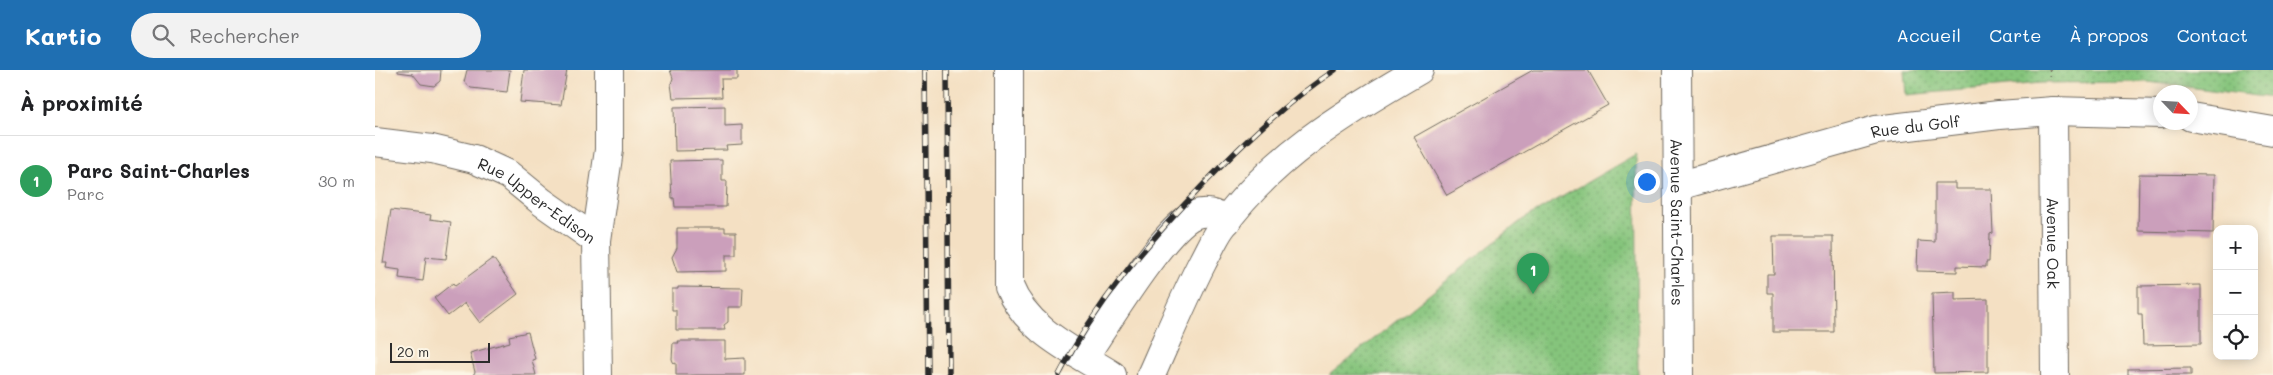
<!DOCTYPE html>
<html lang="fr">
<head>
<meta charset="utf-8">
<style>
	body { margin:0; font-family:Mali,sans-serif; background:#f2f2f2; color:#202124 }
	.controls { position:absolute; right:15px; bottom:15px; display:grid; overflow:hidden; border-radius:10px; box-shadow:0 2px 12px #0003 }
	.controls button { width:45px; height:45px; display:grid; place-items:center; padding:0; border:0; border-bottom:1px solid #e0e0e0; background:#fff; color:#202124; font:25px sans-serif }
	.compass { position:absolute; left:1778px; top:15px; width:45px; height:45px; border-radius:50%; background:#fff; box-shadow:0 2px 12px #0003; rotate:115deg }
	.scale { position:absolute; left:15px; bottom:12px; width:100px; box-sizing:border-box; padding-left:5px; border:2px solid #2b2b2b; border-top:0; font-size:14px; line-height:18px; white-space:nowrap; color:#2b2b2b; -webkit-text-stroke:4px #fcf5e5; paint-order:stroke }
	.you { position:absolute; left:1271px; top:111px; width:18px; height:18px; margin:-12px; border:4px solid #fff; border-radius:50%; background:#1a73e8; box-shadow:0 0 0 8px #1a73e833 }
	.badge { display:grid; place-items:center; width:32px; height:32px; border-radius:50%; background:#1f6fb2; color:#fff; font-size:16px; font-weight:700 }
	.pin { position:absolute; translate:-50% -41px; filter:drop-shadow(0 1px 2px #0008) }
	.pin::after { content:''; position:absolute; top:26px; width:18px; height:15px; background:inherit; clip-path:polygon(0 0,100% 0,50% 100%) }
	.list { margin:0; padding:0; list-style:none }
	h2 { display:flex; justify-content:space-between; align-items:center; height:65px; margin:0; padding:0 20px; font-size:21px }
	h2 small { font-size:16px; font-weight:400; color:#757577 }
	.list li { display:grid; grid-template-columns:32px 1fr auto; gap:15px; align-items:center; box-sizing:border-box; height:90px; padding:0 20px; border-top:1px solid #e0e0e0 }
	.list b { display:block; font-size:19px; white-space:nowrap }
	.list p { margin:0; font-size:16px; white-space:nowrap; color:#757577 }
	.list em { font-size:16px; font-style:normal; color:#757577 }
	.icon { flex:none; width:28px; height:28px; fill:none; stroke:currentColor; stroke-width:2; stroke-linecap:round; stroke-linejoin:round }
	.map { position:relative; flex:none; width:1898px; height:305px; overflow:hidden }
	header { display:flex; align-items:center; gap:30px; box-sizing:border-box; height:70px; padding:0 25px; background:#1f6fb2; color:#fff }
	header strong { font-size:24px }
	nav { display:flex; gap:28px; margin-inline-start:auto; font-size:18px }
	.search { width:350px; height:45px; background:#f2f2f2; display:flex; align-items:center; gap:12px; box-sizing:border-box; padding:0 18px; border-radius:28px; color:#757577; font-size:19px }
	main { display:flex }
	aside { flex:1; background:#fff }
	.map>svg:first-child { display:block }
</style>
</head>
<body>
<header>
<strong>Kartio</strong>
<div class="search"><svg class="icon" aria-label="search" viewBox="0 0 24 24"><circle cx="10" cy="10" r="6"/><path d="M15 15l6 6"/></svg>Rechercher</div>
<nav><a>Accueil</a><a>Carte</a><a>À propos</a><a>Contact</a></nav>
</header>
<main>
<aside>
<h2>À proximité<small></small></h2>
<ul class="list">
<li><span class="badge" style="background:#2e9e5b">1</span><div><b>Parc Saint-Charles</b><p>Parc</p></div><em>30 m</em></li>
</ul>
</aside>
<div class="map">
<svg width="1898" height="305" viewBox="0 0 1898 305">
	<defs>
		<pattern id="park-dots" width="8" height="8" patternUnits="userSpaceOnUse" patternTransform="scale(1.25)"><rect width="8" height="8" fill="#85c47c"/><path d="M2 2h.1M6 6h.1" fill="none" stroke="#6d9f66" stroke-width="1.8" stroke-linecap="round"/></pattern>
	</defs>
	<rect width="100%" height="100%" fill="#fcf5e5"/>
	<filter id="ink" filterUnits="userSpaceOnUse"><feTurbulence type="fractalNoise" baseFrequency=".02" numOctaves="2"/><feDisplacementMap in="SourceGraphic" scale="10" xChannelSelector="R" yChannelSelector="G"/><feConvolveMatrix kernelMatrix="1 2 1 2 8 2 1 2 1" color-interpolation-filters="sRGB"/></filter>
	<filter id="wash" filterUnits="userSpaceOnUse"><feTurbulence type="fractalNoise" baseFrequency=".0096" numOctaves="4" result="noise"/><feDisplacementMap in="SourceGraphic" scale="20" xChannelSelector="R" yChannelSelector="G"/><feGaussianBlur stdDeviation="1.12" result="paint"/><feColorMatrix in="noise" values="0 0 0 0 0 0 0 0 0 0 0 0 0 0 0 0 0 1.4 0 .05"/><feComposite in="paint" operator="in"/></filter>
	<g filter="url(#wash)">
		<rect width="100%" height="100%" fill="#f4e0c3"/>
		<path fill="url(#park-dots)" stroke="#587854" d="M1529,0H1898V28L1773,12L1666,13L1531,25Z
			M1261,84L1263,305H954L1147,150Z"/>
		<g id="blocks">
			<path fill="#cb9fbb" d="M23,0H66L65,11L59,16L46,14L38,4L23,2Z
				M92,0H135L132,22L96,18L89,12Z
				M149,0H192L186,35L145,32Z
				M295,0H362V9H346L347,27L298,28L296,14L298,8Z
				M1158,0H1213L1233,35L1072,125L1039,67Z
				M350,36V56L367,55V75L351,76L352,80L300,81L299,37Z
				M347,90V111H352L351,137H300L299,128H297L295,91Z
				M1764,104L1839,105L1838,163L1763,161Z
				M1560,113H1580V119H1616L1618,163L1615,164L1614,192H1611V197L1582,196V202L1542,201L1543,171L1560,172Z
				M16,140L56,145L55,149L76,152L71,189L51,187L48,211L24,208L25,200L11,198L12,193H8Z
				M302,158H350V162H361V185H351V201L302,202L297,187L302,178Z
				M1398,166H1458L1459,262H1398V223H1392V204H1399Z
				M118,188L143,224L105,253L90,233L73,246L59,228L78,213L80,216Z
				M1826,215V274L1768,275L1767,244H1763V216Z
				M303,217L368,218L367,237H353V252L349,255L350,260H301V240H297V219H303Z
				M1580,222V230L1613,229V302L1559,303L1557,223Z
				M153,262L160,289L157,290L161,305H98L100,302L95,283L135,272L134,266Z
				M303,271H350V289L370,288V305H301V293L299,294L297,289L298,273H304Z
				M1816,298V305H1753V299Z"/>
		</g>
	</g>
	<g filter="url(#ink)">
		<use href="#blocks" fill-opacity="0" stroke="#716a60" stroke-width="1"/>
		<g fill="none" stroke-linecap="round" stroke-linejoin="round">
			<defs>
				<g id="minor">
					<path d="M634,0V216C651,260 699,281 737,305"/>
					<path id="s1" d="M1302,0L1304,305"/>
					<path id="s2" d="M1678,41L1680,305"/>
					<path d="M1816,47L1898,61"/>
					<path id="s3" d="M0,72L57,79L99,89L134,105L167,132L221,170L223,305"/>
					<path id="s4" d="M1303,116L1501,60L1624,45L1678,41L1786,44"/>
					<path d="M221,170L234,80V0"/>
					<path d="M709,287C730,256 789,158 819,145C831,140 842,144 852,151"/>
					<path d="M776,305C793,267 809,228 828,191C834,180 839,168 846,158C895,88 971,42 1044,0"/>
				</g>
			</defs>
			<use href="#minor" stroke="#716a60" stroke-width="30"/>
			<path stroke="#716a60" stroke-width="3" stroke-dasharray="1 4" stroke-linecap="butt" d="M1675,0V9"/>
			<use href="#minor" stroke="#fff" stroke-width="28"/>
			<defs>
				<path id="rail" d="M550,0L553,305
					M572,0L574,305
					M684,305C721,233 772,173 828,115C869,72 911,32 960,0"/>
			</defs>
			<use href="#rail" stroke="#2b2b2b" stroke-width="5.5"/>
			<use href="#rail" stroke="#fcf5e5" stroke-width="4" stroke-dasharray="11" stroke-linecap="butt"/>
		</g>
	</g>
	<g text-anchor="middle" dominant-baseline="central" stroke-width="5" stroke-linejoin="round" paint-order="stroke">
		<g font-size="16" fill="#2b2b2b" stroke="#fcf5e5">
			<text stroke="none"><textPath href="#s4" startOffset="245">Rue du Golf</textPath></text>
			<text stroke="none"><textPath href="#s3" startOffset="176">Rue Upper-Edison</textPath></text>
			<text stroke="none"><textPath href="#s1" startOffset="152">Avenue Saint-Charles</textPath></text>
			<text stroke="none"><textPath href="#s2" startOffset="132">Avenue Oak</textPath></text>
		</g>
	</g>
</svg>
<div class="controls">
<button>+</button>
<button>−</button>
<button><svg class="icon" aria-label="locate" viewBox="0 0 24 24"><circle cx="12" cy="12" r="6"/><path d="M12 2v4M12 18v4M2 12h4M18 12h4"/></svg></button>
</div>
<svg class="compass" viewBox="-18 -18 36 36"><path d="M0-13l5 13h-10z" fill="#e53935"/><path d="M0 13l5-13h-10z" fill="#757577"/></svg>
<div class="scale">20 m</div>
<div class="you"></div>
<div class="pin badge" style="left:1158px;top:224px;background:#2e9e5b">1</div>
</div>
</main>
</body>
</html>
